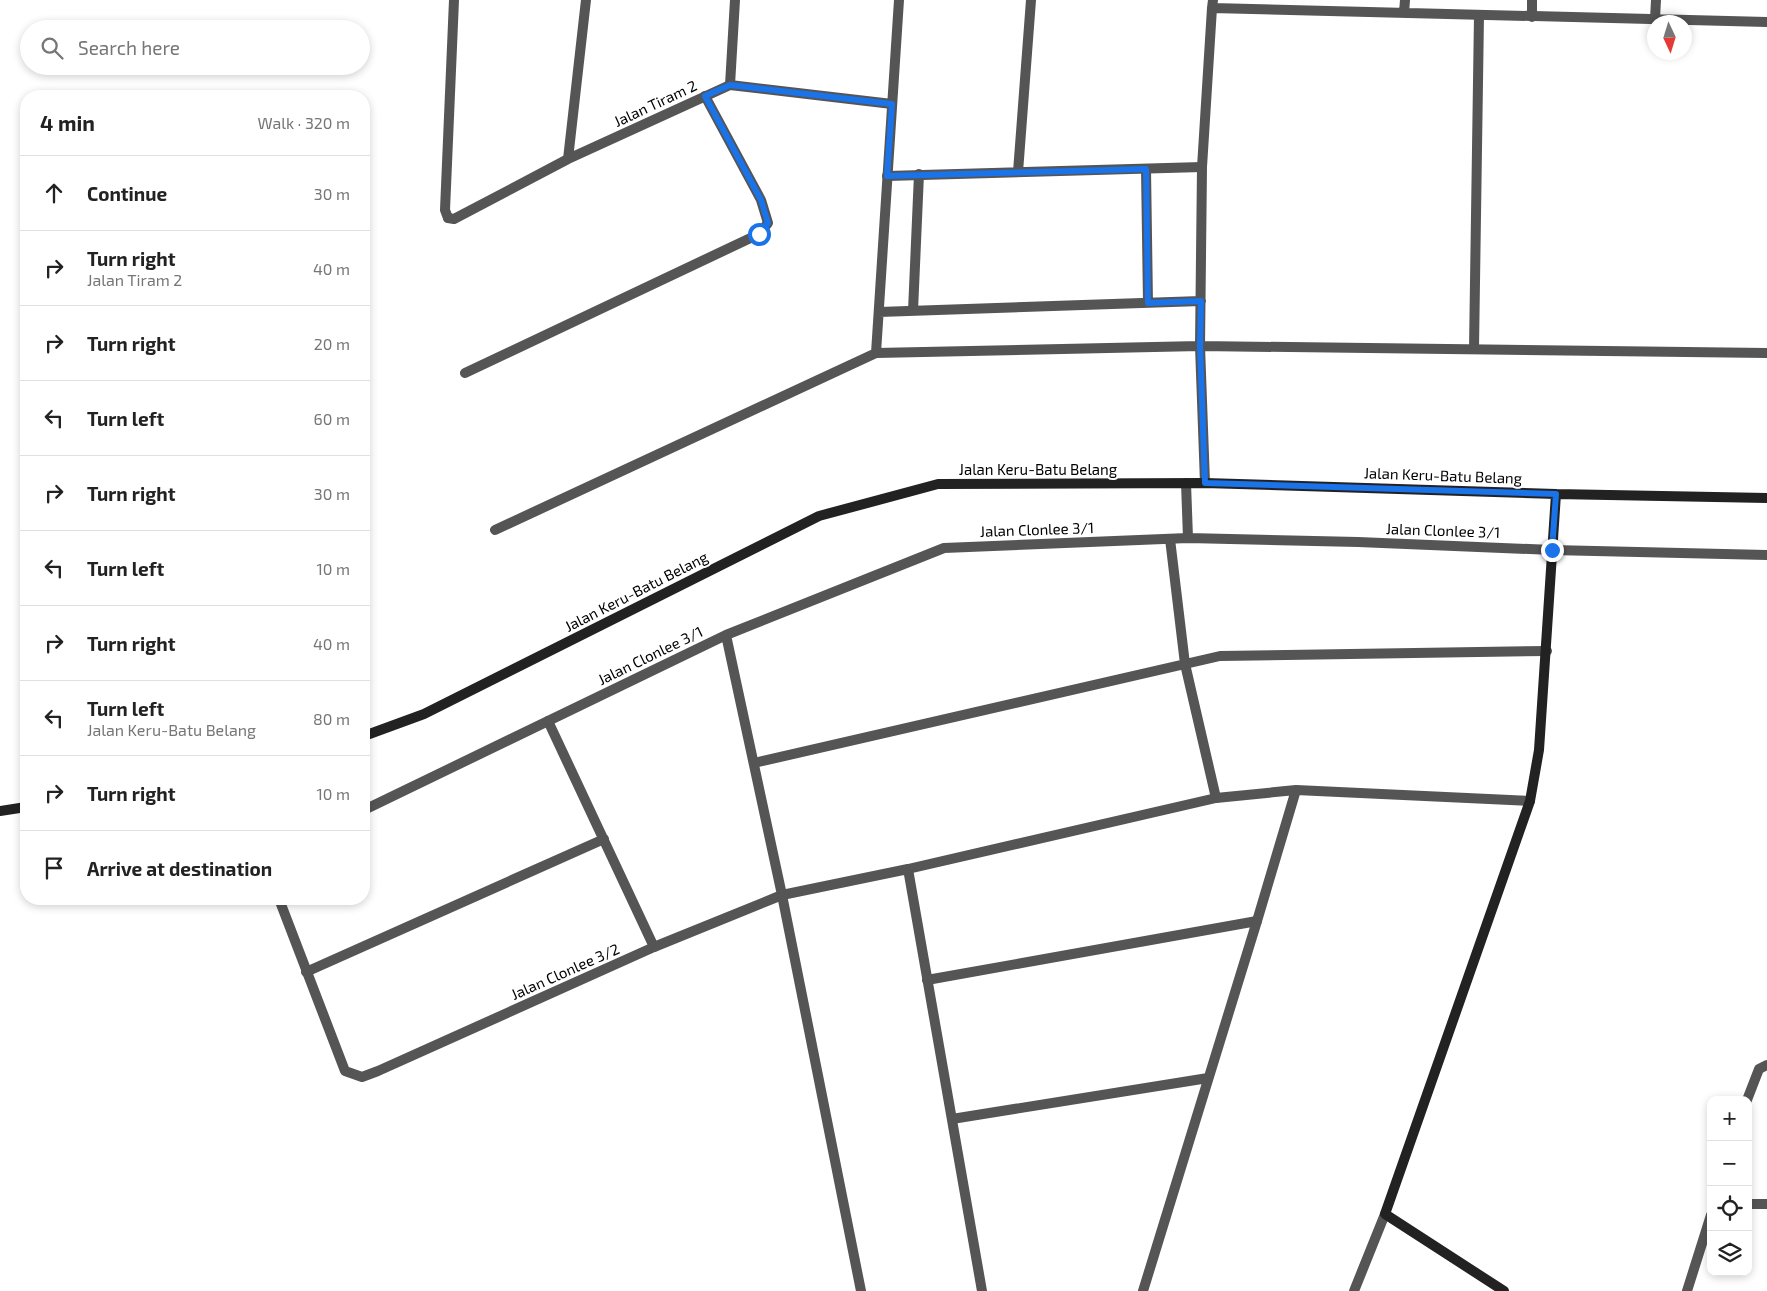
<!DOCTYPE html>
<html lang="en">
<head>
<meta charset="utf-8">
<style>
	body { margin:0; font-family:"Exo 2",sans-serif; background:#f6f6f6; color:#222 }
	.controls { position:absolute; right:15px; bottom:15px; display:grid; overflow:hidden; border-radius:10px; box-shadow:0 2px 8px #0003 }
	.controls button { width:45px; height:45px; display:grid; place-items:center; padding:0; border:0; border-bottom:1px solid #e0e0e0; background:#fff; color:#222; font:25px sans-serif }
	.compass { position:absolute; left:1647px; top:15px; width:45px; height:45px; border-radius:50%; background:#fff; box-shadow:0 2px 8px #0003; rotate:176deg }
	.stop { position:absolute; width:15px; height:15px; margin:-11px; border:4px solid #1a73e8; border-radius:50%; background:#fff }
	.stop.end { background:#1a73e8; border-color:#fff; box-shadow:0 1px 5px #0008 }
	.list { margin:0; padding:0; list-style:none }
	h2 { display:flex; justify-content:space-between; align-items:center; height:65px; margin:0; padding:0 20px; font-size:21px }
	h2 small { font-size:16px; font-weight:400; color:#767676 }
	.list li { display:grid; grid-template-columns:32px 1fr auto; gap:15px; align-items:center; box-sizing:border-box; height:75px; padding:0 20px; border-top:1px solid #e0e0e0 }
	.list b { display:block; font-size:19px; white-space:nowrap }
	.list p { margin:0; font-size:16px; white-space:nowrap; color:#767676 }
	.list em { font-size:16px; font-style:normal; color:#767676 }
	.icon { flex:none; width:28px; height:28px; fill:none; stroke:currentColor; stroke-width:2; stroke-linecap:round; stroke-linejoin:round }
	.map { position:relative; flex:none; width:1767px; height:1291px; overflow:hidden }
	.search { position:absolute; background:#fff; box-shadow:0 2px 8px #0003; left:20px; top:20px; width:350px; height:55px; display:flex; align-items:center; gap:12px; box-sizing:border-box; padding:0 18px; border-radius:28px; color:#767676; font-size:19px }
	.panel { position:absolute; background:#fff; box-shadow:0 2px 8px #0003; left:20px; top:90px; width:350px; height:815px; border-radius:20px }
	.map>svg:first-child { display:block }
</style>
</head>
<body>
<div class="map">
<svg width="1767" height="1291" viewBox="0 0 1767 1291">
	<rect width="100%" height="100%" fill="#fff"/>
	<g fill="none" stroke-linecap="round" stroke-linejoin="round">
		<path stroke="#555" stroke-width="10" d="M1532,17V0
			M730,85L735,0
			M1018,172L1031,0
			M887,176L1202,167
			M448,218L445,210L454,0
			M1474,349L1479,15
			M465,373L759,234L768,223L761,200L705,96
			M1170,539L1185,664L1216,798
			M548,721L654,947
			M754,763L1220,656L1547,651
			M306,972L604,839
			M927,980L1257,921
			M1748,1204H1767"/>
		<path stroke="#555" stroke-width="10" d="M899,0L876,353L1200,346L1767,353
			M1213,0L1212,8L1767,22
			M1404,13L1405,0
			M1655,19L1656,0
			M568,159L586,0
			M1146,169L1148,303
			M448,218L454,219L568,159L730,85L892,104
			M913,311L919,174
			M879,312L1201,301
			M1186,483L1188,538
			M1205,483L1200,346L1202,167L1212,8
			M495,530L876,353
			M726,635L782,895L861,1291
			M364,810L726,635L944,548L1188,538L1358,542L1552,550L1767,555
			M908,869L982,1291
			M279,899L345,1071L362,1077L378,1071L654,947L782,895L908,869L1216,798L1296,790L1530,801
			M1747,1100L1759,1069L1767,1065
			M952,1119L1208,1078
			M1143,1291L1257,921L1296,790
			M1354,1291L1385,1214
			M1687,1291L1711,1215"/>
		<path stroke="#222" stroke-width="10" d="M364,736L424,714L819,516L938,484L1205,483L1556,494L1767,498
			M0,811L26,807
			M1504,1291L1385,1214L1530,801L1539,750L1556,494"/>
	</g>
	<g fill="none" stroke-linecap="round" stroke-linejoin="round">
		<path stroke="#1a73e8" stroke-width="6" d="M759,234L768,223L761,200L705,96L730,85L892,104L887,176L1146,169L1148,303L1201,301L1200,346L1205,483L1556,494L1552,550"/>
	</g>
	<g text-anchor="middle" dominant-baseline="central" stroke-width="4" stroke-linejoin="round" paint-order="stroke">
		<g font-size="15" fill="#000" stroke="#fff">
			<text transform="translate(655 103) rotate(-25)">Jalan Tiram 2</text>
			<text x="1038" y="469">Jalan Keru-Batu Belang</text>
			<text transform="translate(1443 475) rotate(2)">Jalan Keru-Batu Belang</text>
			<text transform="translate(1037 529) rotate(-2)">Jalan Clonlee 3/1</text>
			<text transform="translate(1443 530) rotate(2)">Jalan Clonlee 3/1</text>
			<text transform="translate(636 591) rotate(-27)">Jalan Keru-Batu Belang</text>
			<text transform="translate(650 655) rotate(-26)">Jalan Clonlee 3/1</text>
			<text transform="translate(565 971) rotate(-24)">Jalan Clonlee 3/2</text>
		</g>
	</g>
</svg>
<div class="controls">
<button>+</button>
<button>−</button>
<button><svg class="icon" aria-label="locate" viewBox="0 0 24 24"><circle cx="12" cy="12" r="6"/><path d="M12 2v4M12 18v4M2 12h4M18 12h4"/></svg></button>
<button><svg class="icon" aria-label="layers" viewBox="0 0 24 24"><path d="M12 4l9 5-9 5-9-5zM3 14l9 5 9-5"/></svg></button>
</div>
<svg class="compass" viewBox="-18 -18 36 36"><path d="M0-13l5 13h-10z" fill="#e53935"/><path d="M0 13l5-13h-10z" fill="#767676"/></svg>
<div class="stop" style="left:759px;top:234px"></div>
<div class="stop end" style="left:1552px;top:550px"></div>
<div class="search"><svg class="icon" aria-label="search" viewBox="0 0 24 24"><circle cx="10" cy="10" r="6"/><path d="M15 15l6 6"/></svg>Search here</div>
<section class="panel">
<h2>4 min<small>Walk · 320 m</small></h2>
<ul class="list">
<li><svg class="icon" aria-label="ahead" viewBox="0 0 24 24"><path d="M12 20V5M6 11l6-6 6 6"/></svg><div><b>Continue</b></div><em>30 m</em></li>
<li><svg class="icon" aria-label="right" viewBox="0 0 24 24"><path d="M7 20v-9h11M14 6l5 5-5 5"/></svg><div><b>Turn right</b><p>Jalan Tiram 2</p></div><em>40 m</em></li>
<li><svg class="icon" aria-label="right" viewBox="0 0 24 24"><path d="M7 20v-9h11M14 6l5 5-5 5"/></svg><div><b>Turn right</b></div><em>20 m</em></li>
<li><svg class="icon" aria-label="left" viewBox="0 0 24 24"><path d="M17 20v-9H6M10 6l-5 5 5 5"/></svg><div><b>Turn left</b></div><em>60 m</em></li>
<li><svg class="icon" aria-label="right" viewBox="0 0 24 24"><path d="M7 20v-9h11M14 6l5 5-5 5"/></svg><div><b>Turn right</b></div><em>30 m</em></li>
<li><svg class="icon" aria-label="left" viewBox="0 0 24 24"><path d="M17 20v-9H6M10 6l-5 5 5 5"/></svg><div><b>Turn left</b></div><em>10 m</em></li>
<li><svg class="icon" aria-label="right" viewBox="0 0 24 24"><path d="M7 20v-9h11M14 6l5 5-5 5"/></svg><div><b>Turn right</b></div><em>40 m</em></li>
<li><svg class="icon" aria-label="left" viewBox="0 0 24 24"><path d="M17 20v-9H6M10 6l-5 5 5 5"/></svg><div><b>Turn left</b><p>Jalan Keru-Batu Belang</p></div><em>80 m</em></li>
<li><svg class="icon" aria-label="right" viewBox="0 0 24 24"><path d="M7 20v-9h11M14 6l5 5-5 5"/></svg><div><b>Turn right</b></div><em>10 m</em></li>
<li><svg class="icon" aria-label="arrive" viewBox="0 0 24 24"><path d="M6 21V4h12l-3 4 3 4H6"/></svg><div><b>Arrive at destination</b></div></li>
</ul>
</section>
</div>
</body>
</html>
